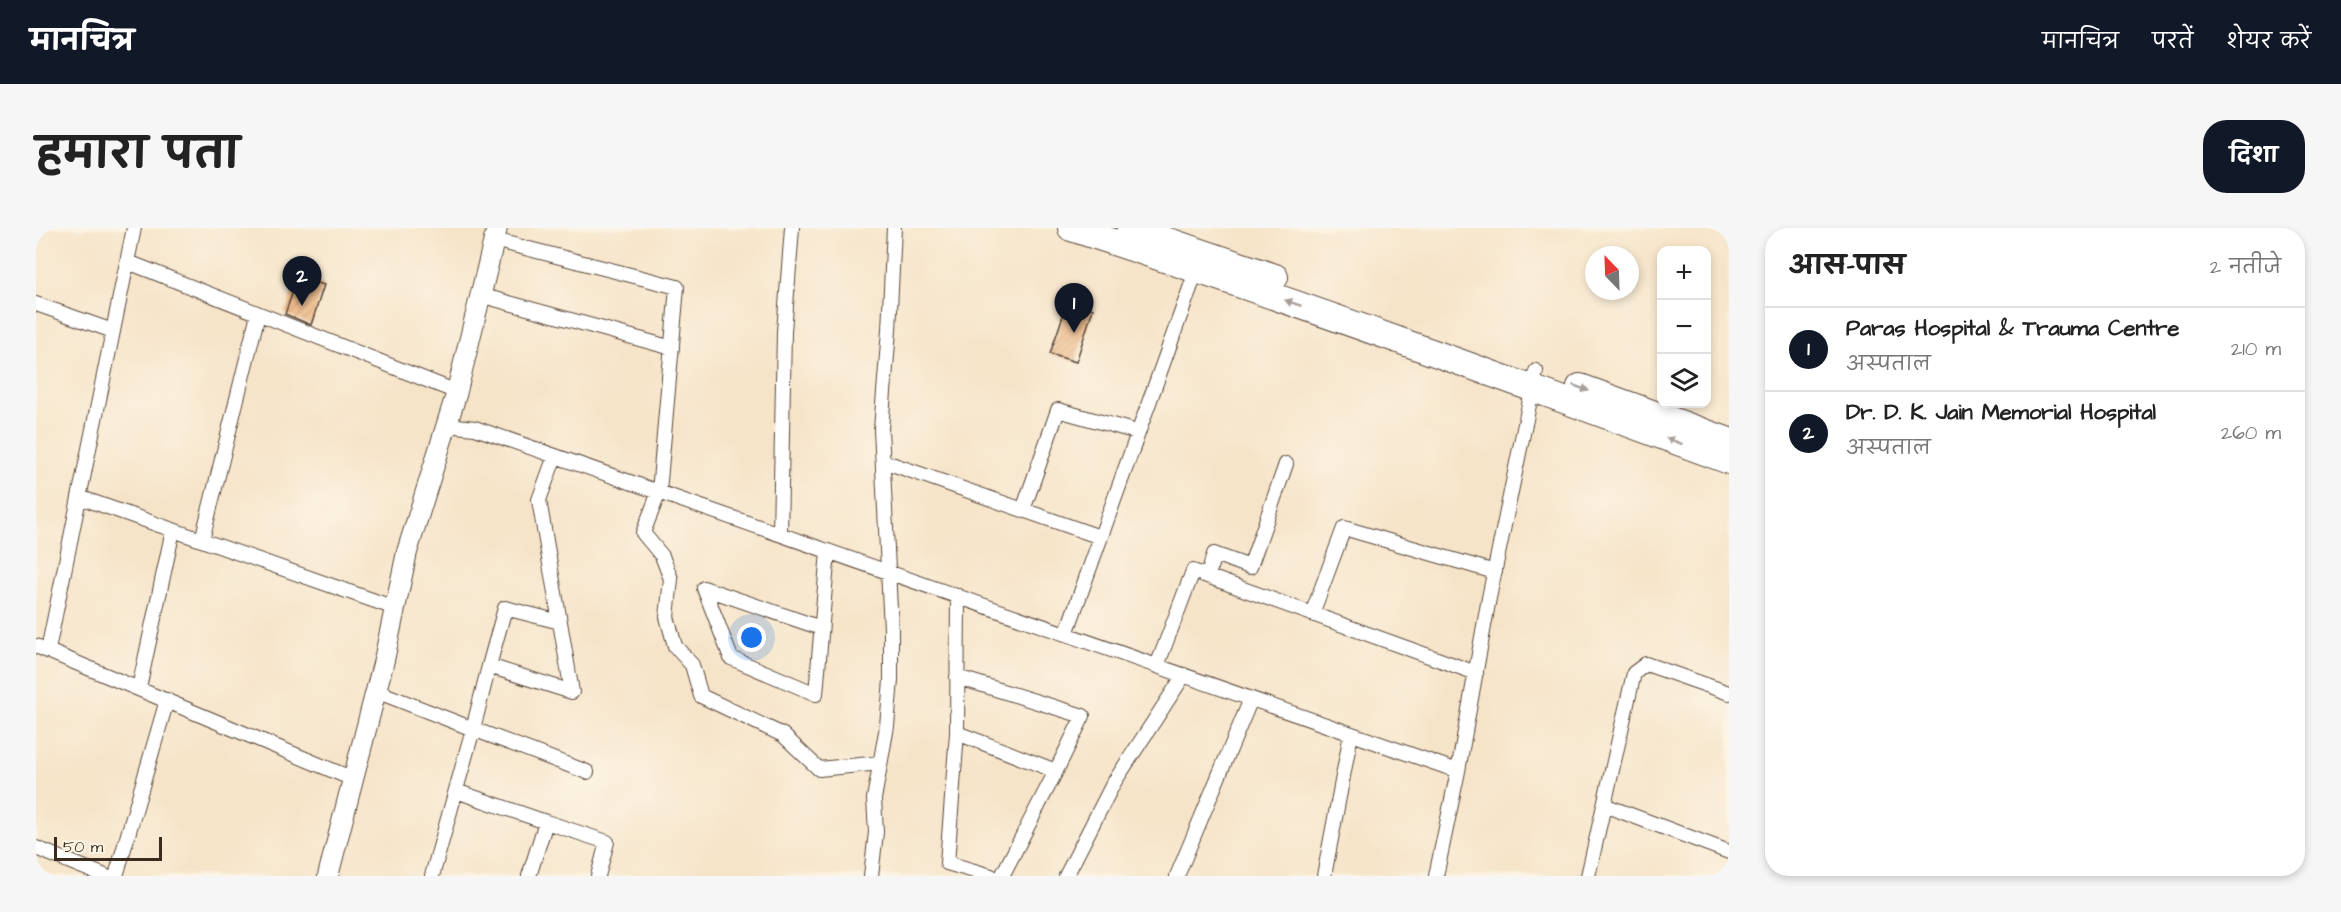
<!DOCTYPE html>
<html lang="hi">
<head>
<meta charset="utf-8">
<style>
	body { margin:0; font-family:"Architects Daughter","Playpen Sans Deva",sans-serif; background:#f6f6f6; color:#222 }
	.controls { position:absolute; right:18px; top:18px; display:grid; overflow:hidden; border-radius:12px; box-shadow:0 3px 9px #0003 }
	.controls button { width:54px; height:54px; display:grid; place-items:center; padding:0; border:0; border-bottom:2px solid #e0e0e0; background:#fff; color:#222; font:30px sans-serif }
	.compass { position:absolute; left:1549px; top:18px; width:54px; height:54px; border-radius:50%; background:#fff; box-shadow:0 3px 9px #0003; rotate:337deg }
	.scale { position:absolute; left:18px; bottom:15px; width:108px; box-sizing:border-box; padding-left:6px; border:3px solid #3b2a1e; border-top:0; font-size:16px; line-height:21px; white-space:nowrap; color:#3b2a1e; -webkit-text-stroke:4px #fcf5e5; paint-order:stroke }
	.you { position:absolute; left:716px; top:410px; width:21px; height:21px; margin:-15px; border:4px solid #fff; border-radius:50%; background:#1a73e8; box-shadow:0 0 0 9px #1a73e833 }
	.badge { display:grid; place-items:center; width:39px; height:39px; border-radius:50%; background:#111827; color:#fff; font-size:20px; font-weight:700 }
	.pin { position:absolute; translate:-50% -50px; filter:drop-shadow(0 2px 3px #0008) }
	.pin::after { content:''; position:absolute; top:32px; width:21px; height:18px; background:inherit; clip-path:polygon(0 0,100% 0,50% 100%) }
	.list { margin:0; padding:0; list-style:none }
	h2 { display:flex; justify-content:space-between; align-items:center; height:78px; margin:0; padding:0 24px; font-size:26px }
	h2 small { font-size:20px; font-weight:400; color:#767676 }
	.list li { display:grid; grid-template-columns:39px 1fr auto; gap:18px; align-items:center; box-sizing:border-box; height:84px; padding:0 24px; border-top:2px solid #e0e0e0 }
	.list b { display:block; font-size:22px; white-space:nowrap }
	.list p { margin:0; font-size:20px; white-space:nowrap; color:#767676 }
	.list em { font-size:20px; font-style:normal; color:#767676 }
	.icon { flex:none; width:33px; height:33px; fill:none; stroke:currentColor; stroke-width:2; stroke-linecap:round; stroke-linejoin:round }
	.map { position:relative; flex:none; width:1693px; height:648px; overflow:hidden; border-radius:24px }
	header { display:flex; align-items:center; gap:36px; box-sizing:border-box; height:84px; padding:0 30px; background:#111827; color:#fff }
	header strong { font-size:28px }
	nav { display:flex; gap:33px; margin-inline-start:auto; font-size:21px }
	.intro { display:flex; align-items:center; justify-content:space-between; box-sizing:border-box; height:144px; padding:0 36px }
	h1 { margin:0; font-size:42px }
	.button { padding:15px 27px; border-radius:24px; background:#111827; color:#fff; font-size:21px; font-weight:700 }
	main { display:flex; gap:36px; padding:0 36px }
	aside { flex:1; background:#fff; border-radius:24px; box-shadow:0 3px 9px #0003 }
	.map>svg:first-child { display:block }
</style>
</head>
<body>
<header>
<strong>मानचित्र</strong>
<nav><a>मानचित्र</a><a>परतें</a><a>शेयर करें</a></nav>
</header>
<div class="intro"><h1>हमारा पता</h1><a class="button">दिशा</a></div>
<main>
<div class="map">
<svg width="1693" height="648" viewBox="0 0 1693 648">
	<defs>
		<pattern id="building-hatch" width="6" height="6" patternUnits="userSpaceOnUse" patternTransform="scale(1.5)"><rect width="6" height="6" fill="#edad74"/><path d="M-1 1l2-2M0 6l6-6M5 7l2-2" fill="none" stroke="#c18d5f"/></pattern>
	</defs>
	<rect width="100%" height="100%" fill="#fcf5e5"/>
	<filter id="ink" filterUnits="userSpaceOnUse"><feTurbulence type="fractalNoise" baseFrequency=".0167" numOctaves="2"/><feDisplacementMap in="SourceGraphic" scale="12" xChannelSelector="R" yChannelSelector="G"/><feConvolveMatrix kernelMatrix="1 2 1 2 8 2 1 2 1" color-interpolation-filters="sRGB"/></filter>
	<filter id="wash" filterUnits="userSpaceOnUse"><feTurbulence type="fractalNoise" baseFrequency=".008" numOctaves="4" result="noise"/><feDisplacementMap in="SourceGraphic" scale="24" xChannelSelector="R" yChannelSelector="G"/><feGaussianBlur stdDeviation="1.35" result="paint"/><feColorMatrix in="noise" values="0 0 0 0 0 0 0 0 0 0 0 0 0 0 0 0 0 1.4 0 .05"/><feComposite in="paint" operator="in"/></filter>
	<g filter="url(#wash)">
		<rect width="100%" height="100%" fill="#f6e4c9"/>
		<g id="blocks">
			<path fill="url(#building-hatch)" d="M262,49L288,57L275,97L249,86Z
				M1032,73L1057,81L1040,134L1014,126Z"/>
		</g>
	</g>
	<g filter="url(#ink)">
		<use href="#blocks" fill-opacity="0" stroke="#574638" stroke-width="1.5"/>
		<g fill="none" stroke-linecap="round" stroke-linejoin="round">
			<defs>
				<path id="street" d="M458,12L641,59L623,264L607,305L626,328L635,351L631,389L639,418L656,437L665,468L747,507L783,541L844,535
					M92,34L421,164
					M444,67L636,120
					M0,76L77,103
					M411,197L439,200L1422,543
					M847,233L1064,309
					M43,269L359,380
					M987,282L1022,182L1101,204
					M744,306L748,104L756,0
					M166,312L222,86
					M1172,348L1178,326L1214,339L1250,236
					M1276,386L1308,300L1459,344
					M785,400L668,360L695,430L780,466L792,323
					M1030,406L1162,38
					M0,418L317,551
					M12,422L98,0
					M453,438L469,380L524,394
					M1121,438L1157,343L1440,445
					M921,449L1047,488L1020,543L921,505L922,368
					M103,460L137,302
					M340,463L437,501L453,438L536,464L503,272L519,228
					M921,505L911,635L955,648
					M420,563L510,594L493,648
					M1568,577L1693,624
					M510,594L571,614L562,648
					M0,620L69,648
					M80,648L131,472
					M396,648L437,501L551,544
					M835,648L840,604L838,571L851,498L855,452V401L845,201L853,102L858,0
					M966,648L1020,543
					M1030,648L1077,556L1148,447
					M1141,648L1215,471
					M1288,648L1315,506
					M1400,648L1422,543L1453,370L1500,143
					M1552,648L1598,445L1610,436L1693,465"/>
				<path id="secondary" d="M292,648L348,432L371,324L420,167L461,0"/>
				<path id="highway" d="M1035,0C1256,72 1475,152 1693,233
					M1094,0L1239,49
					M1544,159L1693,213"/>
			</defs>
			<use href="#street" stroke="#574638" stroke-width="16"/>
			<use href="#secondary" stroke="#574638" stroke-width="22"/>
			<use href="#highway" stroke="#574638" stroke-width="28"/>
			<use href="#street" stroke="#fff" stroke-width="14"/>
			<use href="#secondary" stroke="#fff" stroke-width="20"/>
			<use href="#highway" stroke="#fff" stroke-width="26"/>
		</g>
		<defs><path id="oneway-solid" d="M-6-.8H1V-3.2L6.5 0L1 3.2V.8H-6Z" transform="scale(1.5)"/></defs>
		<g fill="#a79f9a">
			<use href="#oneway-solid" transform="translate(1257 75) rotate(-161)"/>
			<use href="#oneway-solid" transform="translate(1545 160) rotate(20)"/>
			<use href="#oneway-solid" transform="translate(1638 213) rotate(-160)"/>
		</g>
	</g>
</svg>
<div class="controls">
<button>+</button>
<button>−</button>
<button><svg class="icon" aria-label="layers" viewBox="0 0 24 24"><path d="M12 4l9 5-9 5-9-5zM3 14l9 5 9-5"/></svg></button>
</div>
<svg class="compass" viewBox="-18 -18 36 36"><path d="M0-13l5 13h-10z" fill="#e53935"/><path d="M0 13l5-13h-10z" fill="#767676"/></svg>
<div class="scale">50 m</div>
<div class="you"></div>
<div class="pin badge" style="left:1038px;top:105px">1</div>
<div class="pin badge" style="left:266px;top:78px">2</div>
</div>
<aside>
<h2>आस-पास<small>2 नतीजे</small></h2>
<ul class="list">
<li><span class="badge">1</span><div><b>Paras Hospital &amp; Trauma Centre</b><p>अस्पताल</p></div><em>210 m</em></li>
<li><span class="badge">2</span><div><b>Dr. D. K. Jain Memorial Hospital</b><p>अस्पताल</p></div><em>260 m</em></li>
</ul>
</aside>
</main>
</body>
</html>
